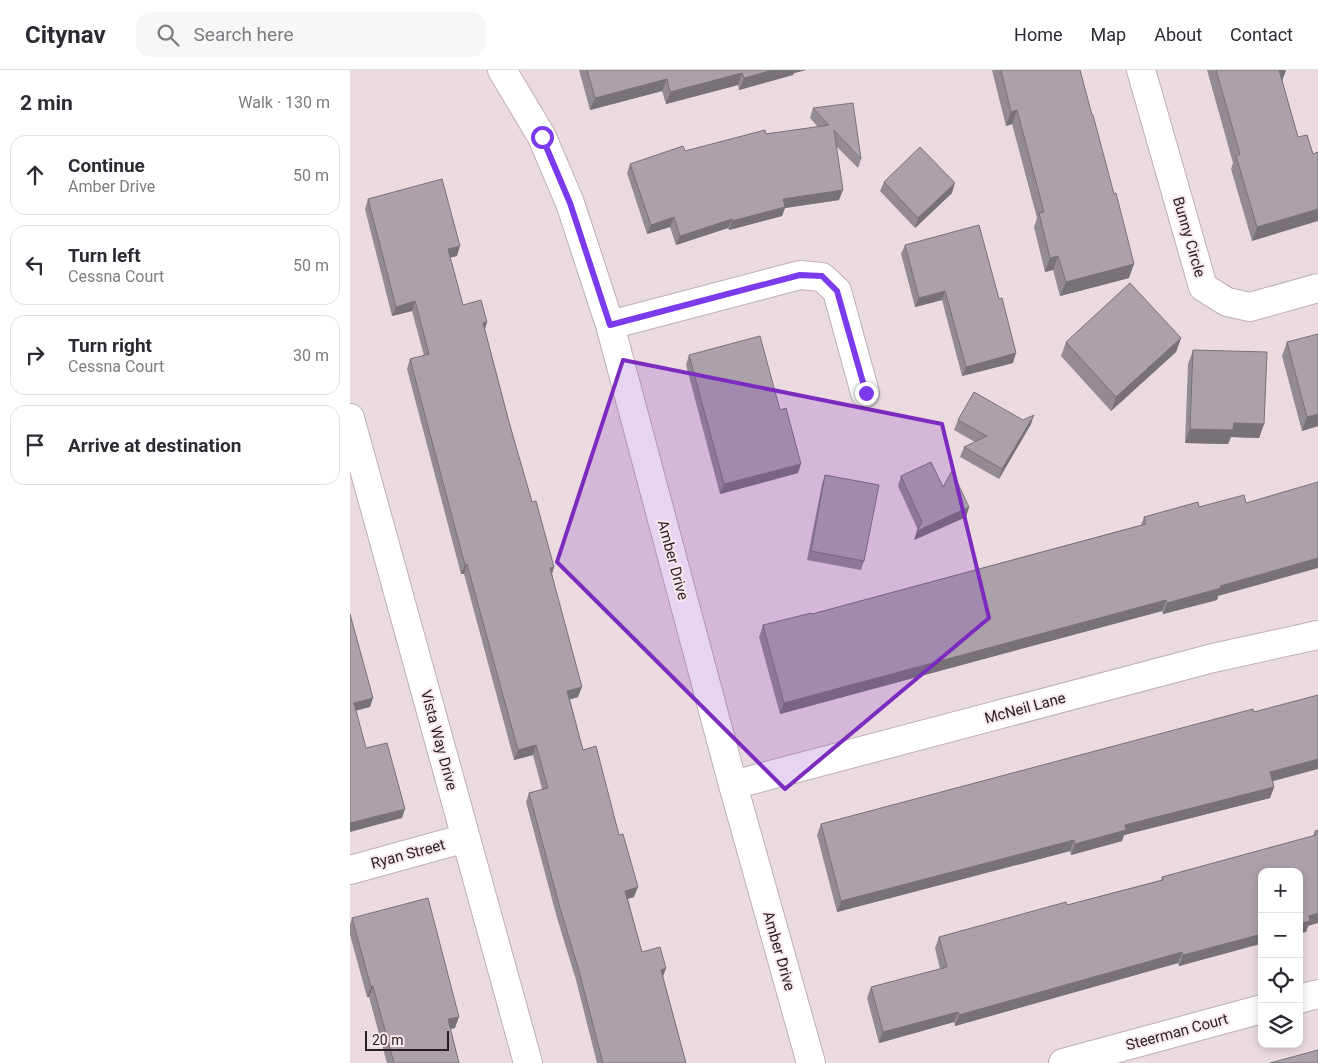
<!DOCTYPE html>
<html lang="en">
<head>
<meta charset="utf-8">
<style>
	body { margin:0; font-family:Roboto,sans-serif; background:#f7f7f7; color:#2b2b33 }
	.controls { position:absolute; right:15px; bottom:15px; display:grid; overflow:hidden; border-radius:10px; box-shadow:0 2px 8px #0003 }
	.controls button { width:45px; height:45px; display:grid; place-items:center; padding:0; border:0; border-bottom:1px solid #e1e1e2; background:#fff; color:#2b2b33; font:25px sans-serif }
	.scale { position:absolute; left:15px; bottom:12px; width:84px; box-sizing:border-box; padding-left:5px; border:2px solid #251f21; border-top:0; font-size:14px; line-height:18px; white-space:nowrap; color:#251f21; -webkit-text-stroke:4px #f9e8ed; paint-order:stroke }
	.stop { position:absolute; width:15px; height:15px; margin:-11px; border:4px solid #7c3aed; border-radius:50%; background:#fff }
	.stop.end { background:#7c3aed; border-color:#fff; box-shadow:0 1px 5px #0008 }
	.list { margin:0; padding:0; list-style:none }
	h2 { display:flex; justify-content:space-between; align-items:center; height:65px; margin:0; padding:0 20px; font-size:21px }
	h2 small { font-size:16px; font-weight:400; color:#7c7c81 }
	.list li { display:grid; grid-template-columns:32px 1fr auto; gap:15px; align-items:center; box-sizing:border-box; height:80px; margin:0 10px 10px; padding:0 10px; border:1px solid #e1e1e2; border-radius:15px }
	.list b { display:block; font-size:19px; white-space:nowrap }
	.list p { margin:0; font-size:16px; white-space:nowrap; color:#7c7c81 }
	.list em { font-size:16px; font-style:normal; color:#7c7c81 }
	.icon { flex:none; width:28px; height:28px; fill:none; stroke:currentColor; stroke-width:2; stroke-linecap:round; stroke-linejoin:round }
	.map { position:relative; flex:none; width:968px; height:993px; overflow:hidden }
	header { display:flex; align-items:center; gap:30px; box-sizing:border-box; height:70px; padding:0 25px; background:#fff; border-bottom:1px solid #e1e1e2 }
	header strong { font-size:24px }
	nav { display:flex; gap:28px; margin-inline-start:auto; font-size:18px }
	.search { width:350px; height:45px; background:#f7f7f7; display:flex; align-items:center; gap:12px; box-sizing:border-box; padding:0 18px; border-radius:15px; color:#7c7c81; font-size:19px }
	main { display:flex }
	aside { flex:1; background:#fff }
	.map>svg:first-child { display:block }
</style>
</head>
<body>
<header>
<strong>Citynav</strong>
<div class="search"><svg class="icon" aria-label="search" viewBox="0 0 24 24"><circle cx="10" cy="10" r="6"/><path d="M15 15l6 6"/></svg>Search here</div>
<nav><a>Home</a><a>Map</a><a>About</a><a>Contact</a></nav>
</header>
<main>
<aside>
<h2>2 min<small>Walk · 130 m</small></h2>
<ul class="list">
<li><svg class="icon" aria-label="ahead" viewBox="0 0 24 24"><path d="M12 20V5M6 11l6-6 6 6"/></svg><div><b>Continue</b><p>Amber Drive</p></div><em>50 m</em></li>
<li><svg class="icon" aria-label="left" viewBox="0 0 24 24"><path d="M17 20v-9H6M10 6l-5 5 5 5"/></svg><div><b>Turn left</b><p>Cessna Court</p></div><em>50 m</em></li>
<li><svg class="icon" aria-label="right" viewBox="0 0 24 24"><path d="M7 20v-9h11M14 6l5 5-5 5"/></svg><div><b>Turn right</b><p>Cessna Court</p></div><em>30 m</em></li>
<li><svg class="icon" aria-label="arrive" viewBox="0 0 24 24"><path d="M6 21V4h12l-3 4 3 4H6"/></svg><div><b>Arrive at destination</b></div></li>
</ul>
</aside>
<div class="map">
<svg width="968" height="993" viewBox="0 0 968 993">
	<rect width="100%" height="100%" fill="#ebdbe0"/>
	<g fill="none" stroke-linecap="round" stroke-linejoin="round">
		<defs>
			<path id="minor" d="M152,0L192,67L220,133L260,255L383,715L461,993
				M791,0L853,217L877,232L900,237L968,218
				M260,255L450,205L472,207L487,221L515,323
				M0,348L178,993
				M383,715L863,588L968,565
				M0,800L116,768
				M949,929L968,924
				M713,993L912,939"/>
		</defs>
		<use href="#minor" stroke="#bfafb4" stroke-width="30"/>
		<use href="#minor" stroke="#fff" stroke-width="28"/>
	</g>
	<path fill="#948a93" d="M229,0H456L444,3L443,5L389,20L388,15L316,34L312,21L240,40Z
		M642,0H730L779,208L710,226L703,200L695,202L684,157L687,148L662,54L656,56Z
		M857,0H936L932,11L948,67L902,171L881,99L883,93Z
		M463,38L511,89L508,98L486,76L489,130L435,138L432,146L379,160L378,158L326,175L320,157L297,164L277,103L280,94L335,81L416,64L468,57L460,48Z
		M534,112L602,123L565,158L530,121Z
		M18,129L107,186L100,187L113,235L137,252L135,259L159,352L182,432L204,497L202,504L228,627L220,629L233,680L284,827L278,829L292,882L316,898L313,907L336,993H247L226,910L207,848L176,732L179,723L192,719L183,685L164,690L114,504H111L57,299L60,289L74,286L62,241L42,246L15,139Z
		M555,175L663,293L612,306L592,230L565,237L551,184Z
		M831,268L826,282L761,341L711,286L716,272Z
		M937,272L968,356L952,361L932,286Z
		M843,280L914,354L909,368L881,367L878,374L835,373L838,294Z
		M339,285L430,340L448,403L370,424L336,295Z
		M608,350L681,354L649,409L610,387L614,377L625,372L604,360Z
		M475,405L514,491L511,500L457,490L472,414Z
		M551,406L593,417L619,437L616,447L564,470L568,460L548,416Z
		M794,447L868,526L867,530L813,544L812,541L430,644L409,567L413,555L462,544L791,455Z
		M923,711L924,717L920,728L774,765L772,771L721,785L720,781L487,842L467,765L471,754Z
		M968,760L958,856L956,862L829,896L828,893L605,956L604,952L529,973L517,928L521,917L590,899L585,878L589,867L717,835L811,810L812,807L963,766L965,761Z
		M2,848L105,958L100,959L109,993H37L19,927H17L0,865V854Z"/>
	<path fill="#787178" d="M423,0H456L444,3L443,5L389,20L394,8Z
		M929,0H936L932,11Z
		M392,3L388,15L316,34L320,22Z
		M317,9L312,21L240,40L245,28Z
		M667,40L662,54L656,56L661,42Z
		M605,113L602,123L565,158L568,148Z
		M493,120L489,130L435,138L432,146L379,160L382,151L433,129Z
		M968,139V151L902,171L907,157Z
		M324,147L320,157L297,164L301,155Z
		M382,149L378,158L326,175L330,166Z
		M110,176L107,186L95,189L98,179Z
		M708,186L703,200L695,202L700,188Z
		M784,194L779,208L710,226L716,212Z
		M595,221L592,230L565,237L569,228Z
		M65,231L62,241L42,246L46,237Z
		M137,252L134,262L133,253Z
		M831,268L826,282L761,341L766,327Z
		M666,283L663,293L612,306L616,297Z
		M968,344V356L952,361L957,347Z
		M684,345L681,354L649,409L652,399Z
		M884,353L914,354L909,368L881,367L878,374L835,373L840,359Z
		M451,394L448,403L370,424L374,414Z
		M619,437L616,447L564,470L567,461Z
		M968,488V498L868,526L867,530L813,544L817,533L870,516Z
		M117,494L114,504H111L115,495Z
		M204,497L201,507L200,498Z
		M816,530L812,541L430,644L434,633Z
		M232,617L228,627L214,631L217,621Z
		M23,628L20,637L1,642L4,633Z
		M186,675L183,685L164,690L168,680Z
		M968,689V699L916,713L920,702Z
		M924,717L920,728L774,765L772,771L721,785L725,774L775,755Z
		M55,739L52,748L0,762V753Z
		M724,770L720,781L487,842L491,831Z
		M288,817L284,827L272,830L275,821Z
		M968,843V853L958,856L956,862L949,863V854L959,846Z
		M912,864V873L829,896L833,885Z
		M832,882L828,893L605,956L609,945Z
		M316,898L312,908L311,900Z
		M23,916L19,927H17L21,917Z
		M608,942L604,952L529,973L533,962Z
		M109,947L105,958L94,960L98,949Z"/>
	<path fill="#aca1ab" stroke="#787178" d="M237,0H423L394,8L392,3L320,22L317,9L245,28Z
		M651,0H730L742,45H743L764,124L766,123L784,194L716,212L708,186L700,188L689,143L694,142L667,40L661,42Z
		M866,0H929L948,67L957,65L963,84L968,82V139L907,157L886,86L890,84Z
		M503,33L511,89L484,60L493,120L433,129L435,137L382,151V149L330,166L324,147L301,155L280,94L333,76L335,81L415,60L416,64L479,55L463,38Z
		M570,77L605,113L568,148L534,112Z
		M92,109L110,176L98,179L113,235L131,230L137,252L133,253L159,352L182,432L186,431L204,497L200,498L232,617L217,621L233,680L246,676L269,765L273,764L288,817L275,821L292,882L310,877L316,898L311,900L336,993H253L229,901L210,838L179,723L198,718L186,675L168,680L117,494L115,495L60,289L79,284L65,231L46,237L18,129Z
		M629,155L649,229L652,228L666,283L616,297L595,221L569,228L555,175Z
		M780,213L831,268L766,327L716,272Z
		M968,264V344L957,347L937,272Z
		M410,266L430,340L436,338L451,394L374,414L339,285Z
		M843,280L917,282L914,354L884,353L883,360L840,359Z
		M624,322L673,350L684,345L652,399L614,377L637,366L608,350Z
		M581,392L593,417L602,401L619,437L567,461L572,452L551,406Z
		M475,405L529,415L514,491L461,481Z
		M968,412V488L870,516L871,518L817,533L816,530L434,633L413,555L461,543L462,544L796,454L794,447L848,432L849,437L894,425L896,433Z
		M0,544L23,628L4,633L16,678L37,673L55,739L0,753Z
		M968,625V689L920,702L924,717L775,755L776,760L725,774L724,770L491,831L471,754L903,639L904,642Z
		M968,760V843L959,846L960,851L949,854V802H912V864L833,885L832,882L609,945L608,942L533,962L521,917L597,897L589,867L716,832L717,835L813,810L812,807L966,765L965,761Z
		M78,828L109,947L98,949L109,993H44L23,916L21,917L2,848Z
		M968,980V993H920Z"/>
	<g fill="none" stroke-linecap="round" stroke-linejoin="round">
		<path stroke="#7c3aed" stroke-width="6" d="M192,67L220,133L260,255L450,205L472,206L487,221L516,323"/>
	</g>
	<path fill="#7b2cbf" fill-opacity="0.2" stroke="#7b2cbf" stroke-width="4" stroke-linejoin="round" d="M273,290L592,354L639,548L435,719L207,492Z"/>
	<g text-anchor="middle" dominant-baseline="central" stroke-width="4" stroke-linejoin="round" paint-order="stroke">
		<g font-size="15" fill="#251f21" stroke="#f9e8ed">
			<text transform="translate(839 167) rotate(74)">Bunny Circle</text>
			<text transform="translate(323 490) rotate(75)">Amber Drive</text>
			<text transform="translate(675 638) rotate(-15)">McNeil Lane</text>
			<text transform="translate(89 670) rotate(75)">Vista Way Drive</text>
			<text transform="translate(58 784) rotate(-15)">Ryan Street</text>
			<text transform="translate(429 881) rotate(74)">Amber Drive</text>
			<text transform="translate(827 962) rotate(-15)">Steerman Court</text>
		</g>
	</g>
</svg>
<div class="controls">
<button>+</button>
<button>−</button>
<button><svg class="icon" aria-label="locate" viewBox="0 0 24 24"><circle cx="12" cy="12" r="6"/><path d="M12 2v4M12 18v4M2 12h4M18 12h4"/></svg></button>
<button><svg class="icon" aria-label="layers" viewBox="0 0 24 24"><path d="M12 4l9 5-9 5-9-5zM3 14l9 5 9-5"/></svg></button>
</div>
<div class="scale">20 m</div>
<div class="stop" style="left:192px;top:67px"></div>
<div class="stop end" style="left:516px;top:323px"></div>
</div>
</main>
</body>
</html>
